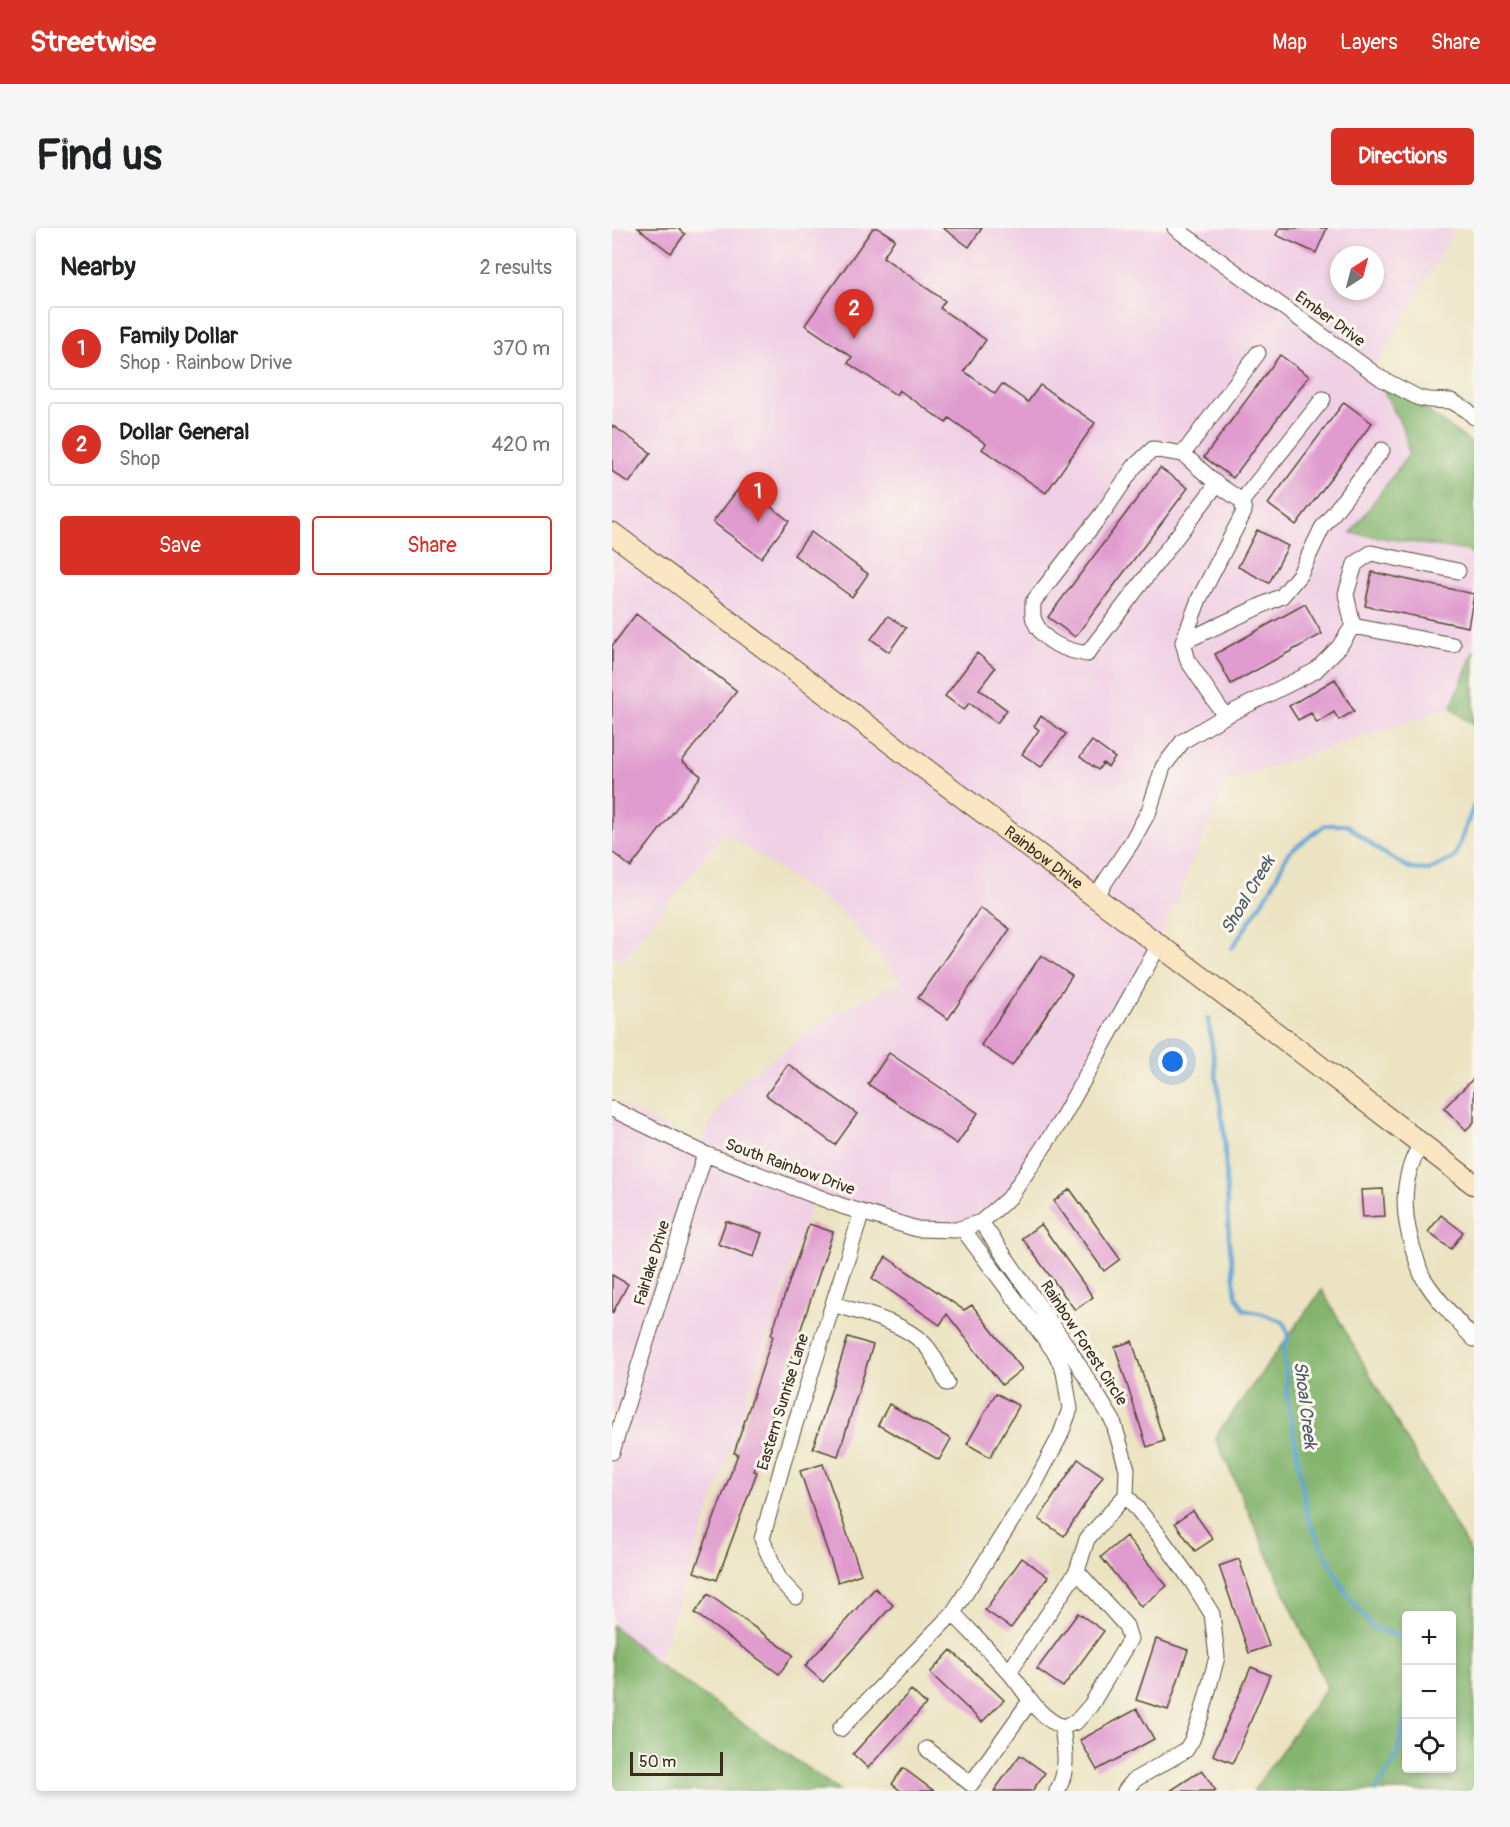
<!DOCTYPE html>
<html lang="en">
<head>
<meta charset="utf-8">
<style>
	body { margin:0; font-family:Pangolin,sans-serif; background:#f6f6f6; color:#202124 }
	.controls { position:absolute; right:18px; bottom:18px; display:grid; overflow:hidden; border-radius:6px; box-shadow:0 3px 9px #0003 }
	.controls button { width:54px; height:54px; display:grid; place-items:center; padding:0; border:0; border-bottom:2px solid #e0e0e0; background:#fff; color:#202124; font:30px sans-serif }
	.compass { position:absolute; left:718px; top:18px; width:54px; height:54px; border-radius:50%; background:#fff; box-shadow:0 3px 9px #0003; rotate:36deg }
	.scale { position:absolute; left:18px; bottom:15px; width:93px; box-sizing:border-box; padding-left:6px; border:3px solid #3b2a1e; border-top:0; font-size:16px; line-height:21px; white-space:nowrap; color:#3b2a1e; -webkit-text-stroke:4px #fbf7ec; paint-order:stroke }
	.you { position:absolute; left:561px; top:834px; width:21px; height:21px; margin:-15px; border:4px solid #fff; border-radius:50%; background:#1a73e8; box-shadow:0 0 0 9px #1a73e833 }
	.badge { display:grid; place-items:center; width:39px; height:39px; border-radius:50%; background:#d93025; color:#fff; font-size:20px; font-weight:700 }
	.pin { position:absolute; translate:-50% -50px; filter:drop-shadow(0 2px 3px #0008) }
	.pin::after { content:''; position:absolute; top:32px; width:21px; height:18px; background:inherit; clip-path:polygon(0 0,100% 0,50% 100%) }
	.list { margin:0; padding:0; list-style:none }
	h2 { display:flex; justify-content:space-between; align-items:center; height:78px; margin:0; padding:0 24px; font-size:26px }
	h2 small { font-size:20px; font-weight:400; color:#757577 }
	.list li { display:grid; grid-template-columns:39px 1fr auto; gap:18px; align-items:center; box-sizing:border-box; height:84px; margin:0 12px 12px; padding:0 12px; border:2px solid #e0e0e0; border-radius:6px }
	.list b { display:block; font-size:22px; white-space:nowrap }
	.list p { margin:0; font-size:20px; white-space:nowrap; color:#757577 }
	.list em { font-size:20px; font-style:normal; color:#757577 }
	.actions { display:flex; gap:12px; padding:18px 24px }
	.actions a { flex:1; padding:14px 0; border:2px solid #d93025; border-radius:6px; text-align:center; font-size:21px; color:#d93025 }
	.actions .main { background:#d93025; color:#fff }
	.icon { flex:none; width:33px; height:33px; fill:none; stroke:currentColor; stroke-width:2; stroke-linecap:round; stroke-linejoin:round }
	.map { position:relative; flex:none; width:862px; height:1563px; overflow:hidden; border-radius:6px }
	header { display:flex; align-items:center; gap:36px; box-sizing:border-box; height:84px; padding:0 30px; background:#d93025; color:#fff }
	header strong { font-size:28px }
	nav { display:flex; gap:33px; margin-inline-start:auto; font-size:21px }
	.intro { display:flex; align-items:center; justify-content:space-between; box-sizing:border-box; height:144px; padding:0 36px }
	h1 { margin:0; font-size:42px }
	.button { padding:15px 27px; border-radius:6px; background:#d93025; color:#fff; font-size:21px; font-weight:700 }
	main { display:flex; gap:36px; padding:0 36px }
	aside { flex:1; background:#fff; border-radius:6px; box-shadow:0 3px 9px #0003 }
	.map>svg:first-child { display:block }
</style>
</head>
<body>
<header>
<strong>Streetwise</strong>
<nav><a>Map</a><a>Layers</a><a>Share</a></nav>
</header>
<div class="intro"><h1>Find us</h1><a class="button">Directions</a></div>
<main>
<aside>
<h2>Nearby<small>2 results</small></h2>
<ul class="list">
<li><span class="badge">1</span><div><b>Family Dollar</b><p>Shop · Rainbow Drive</p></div><em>370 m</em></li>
<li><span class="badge">2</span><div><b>Dollar General</b><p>Shop</p></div><em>420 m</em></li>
</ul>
<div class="actions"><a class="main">Save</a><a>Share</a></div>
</aside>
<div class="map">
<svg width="862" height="1563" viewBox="0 0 862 1563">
	<rect width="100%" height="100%" fill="#fbf7ec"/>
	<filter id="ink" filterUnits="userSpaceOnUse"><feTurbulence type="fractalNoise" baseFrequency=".0167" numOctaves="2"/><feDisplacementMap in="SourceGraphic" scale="12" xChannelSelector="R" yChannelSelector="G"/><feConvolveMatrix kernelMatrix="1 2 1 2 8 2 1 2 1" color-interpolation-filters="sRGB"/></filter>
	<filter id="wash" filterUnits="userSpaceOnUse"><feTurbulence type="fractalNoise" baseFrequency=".008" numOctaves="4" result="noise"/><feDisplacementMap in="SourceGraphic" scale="24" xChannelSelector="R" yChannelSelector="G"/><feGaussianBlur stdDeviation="1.35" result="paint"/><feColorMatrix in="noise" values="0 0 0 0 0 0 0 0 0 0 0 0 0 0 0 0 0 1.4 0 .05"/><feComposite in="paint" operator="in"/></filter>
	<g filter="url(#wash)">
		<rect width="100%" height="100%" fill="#ebe3c1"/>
		<path fill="#f0d0e5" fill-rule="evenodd" d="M0,0H844L761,143L792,202L797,226L739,304L857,323L862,330V422L839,480L616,553L543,721L413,950L369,994L322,1000L202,970L46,1436L0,1397V873L88,917L106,881L136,848L221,787L290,754L231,685L112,605L10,734L0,727ZM727,27H763V63H727Z"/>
		<path fill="#84b56e" stroke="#607046" stroke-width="1.5" fill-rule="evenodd" d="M761,143L862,217V330L857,323L739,305L797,226L792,202Z
			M862,422V498L839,480Z
			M710,1062L862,1331V1563H641L715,1459L603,1209ZM794,1388H840V1540H794Z
			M0,1397L46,1436L228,1563H0Z"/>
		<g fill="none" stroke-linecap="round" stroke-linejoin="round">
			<path stroke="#60a4d5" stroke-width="4" d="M620,720L658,662L676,625L713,597H735L768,623L799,641L817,642L842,630L862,577
				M596,790L612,903L617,1012L624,1067L632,1082L651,1086L671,1094L677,1107L672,1122L676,1172L696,1291L733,1364L761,1400L786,1408L794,1417
				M764,1563L783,1533L794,1488"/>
		</g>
		<g id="blocks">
			<path fill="#e09bcf" d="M26,0H66L73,6L59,25Z
				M261,0H266L283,11L271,29L333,73L328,80L374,112L352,143L383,166L390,156L416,174L428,157L483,195L434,265L370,221L374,216L337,190L334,195L287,162L284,167L236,135L240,129L193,97Z
				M331,0H370L357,19Z
				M668,0H715L704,25L664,7Z
				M668,127L697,148L621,250L592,229Z
				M732,174L760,195L684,297L656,276Z
				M0,197L39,225L17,255L0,243Z
				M548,240L576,260L463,409L436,389Z
				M130,256L177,293L149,330L101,294Z
				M645,302L676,318L657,355L626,339Z
				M199,304L256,346L240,369L182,327Z
				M760,344L862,366L856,399L753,378Z
				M693,376L710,406L619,456L603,426Z
				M24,386L125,463L70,533L89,548L19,639L0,624V418Z
				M276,388L294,400L277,424L259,411Z
				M365,425L383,440L367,461L395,482L385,495L357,475L352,482L333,468Z
				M723,451L742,483L727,492L722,484L705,495L699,485L686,492L677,478Z
				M429,488L454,506L429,539L410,526L427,502L422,498Z
				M480,513L503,530L496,539L491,535L486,542L468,529Z
				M368,680L398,701L336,791L306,770Z
				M429,727L460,748L400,838L369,817Z
				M277,825L366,885L345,916L256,856Z
				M176,836L245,886L223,917L154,867Z
				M862,850V894L854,902L832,880Z
				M458,961L508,1031L492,1043L442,973Z
				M771,961L773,988L751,989L749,962Z
				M829,987L851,1004L839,1021L816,1004Z
				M114,993L150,1005L142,1029L106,1016Z
				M197,996L221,1004L142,1243L145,1244L105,1352L82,1344L126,1226L122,1225L161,1108L159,1107Z
				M429,996L481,1069L463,1082L410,1010Z
				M274,1029L352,1082L360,1077L410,1141L390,1157L335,1086L328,1097L260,1050Z
				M0,1047L16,1056L0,1086Z
				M236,1109L261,1117L226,1228L201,1220Z
				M520,1113L552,1213L535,1219L503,1119Z
				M384,1165L407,1178L378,1229L355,1216Z
				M277,1176L339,1211L327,1232L266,1197Z
				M466,1231L491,1248L452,1308L427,1291Z
				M211,1236L249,1346L226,1354L188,1243Z
				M581,1283L601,1311L583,1323L563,1295Z
				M514,1308L555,1358L529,1379L489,1329Z
				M410,1330L436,1349L399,1400L373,1382Z
				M627,1331L657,1418L637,1425L607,1338Z
				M263,1360L281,1377L211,1454L193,1438Z
				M96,1366L181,1427L167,1446L83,1385Z
				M466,1385L492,1403L451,1459L425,1441Z
				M544,1411L576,1422L556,1482L524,1472Z
				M339,1422L392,1472L370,1494L318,1445Z
				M639,1439L658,1447L621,1535L601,1527Z
				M299,1462L314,1476L256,1540L241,1526Z
				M525,1481L542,1511L485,1542L468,1512Z
				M408,1527L433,1545L420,1563H382Z
				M291,1540L322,1563H289L280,1556Z
				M590,1542L604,1563H558Z"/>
		</g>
	</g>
	<g filter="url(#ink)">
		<use href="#blocks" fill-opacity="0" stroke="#554636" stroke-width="1.5"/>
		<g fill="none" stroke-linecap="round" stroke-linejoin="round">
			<defs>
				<path id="street" d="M563,0L770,151L807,170L817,172L839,173L855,182L862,189
					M571,226L605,256L630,273L632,284L587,371L571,414L576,433L613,488
					M605,256L475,426C453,422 431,415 422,392C420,387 421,379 421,374L492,283L522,239L541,221L571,226L646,125
					M630,273L711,171
					M741,398L841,417
					M571,414L670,368L688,346L710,300L770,222
					M483,669L519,615L537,583L551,539L571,513L613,488L703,443L727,419L741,398L734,366L743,336L759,325L846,343
					M0,881L93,926L230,978L305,1001L344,1002L369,994L398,969L448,894L547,717
					M809,916C786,954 791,993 805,1033C807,1040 809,1048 814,1054C827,1074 845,1093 862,1111
					M369,994L455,1118L501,1193L515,1241L514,1267
					M221,1076C252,1086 302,1096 320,1126C326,1135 330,1146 335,1155
					M0,1224L93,926
					M184,1369L167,1351L150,1311L173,1228L250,984
					M341,1385C359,1404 378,1423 396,1443C415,1464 422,1486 450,1499L464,1494L479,1477L518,1411L514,1398L465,1343
					M397,1444L465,1343L475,1311L514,1267
					M228,1501L341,1385L421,1259L448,1208L458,1181L452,1144L444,1126L350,1000
					M315,1521L359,1556L418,1473
					M445,1563C457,1543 453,1520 450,1499
					M513,1563L522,1552L574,1522L580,1512L590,1485L605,1429L600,1386L581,1355L546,1306L514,1267"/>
				<g id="secondary">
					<path id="s1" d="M0,305L685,821L862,956"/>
				</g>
			</defs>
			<use href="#street" stroke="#554636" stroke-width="17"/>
			<use href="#secondary" stroke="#554636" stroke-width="23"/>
			<use href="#street" stroke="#fff" stroke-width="15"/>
			<use href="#secondary" stroke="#fbe6c3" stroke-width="21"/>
		</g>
	</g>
	<g text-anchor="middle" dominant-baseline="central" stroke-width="6" stroke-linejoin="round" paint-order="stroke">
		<g font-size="16" fill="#3b2a1e" stroke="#fbf7ec">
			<text transform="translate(718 91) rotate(36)">Ember Drive</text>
			<text stroke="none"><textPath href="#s1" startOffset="540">Rainbow Drive</textPath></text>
			<text transform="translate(178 939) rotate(20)">South Rainbow Drive</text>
			<text transform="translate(40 1035) rotate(-73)">Fairlake Drive</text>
			<text transform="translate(472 1115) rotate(57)">Rainbow Forest Circle</text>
			<text transform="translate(171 1174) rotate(-73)">Eastern Sunrise Lane</text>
		</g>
		<g font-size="18" font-style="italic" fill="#4a5b67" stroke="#fbf7ec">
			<text transform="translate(636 667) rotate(-59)">Shoal Creek</text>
			<text transform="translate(693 1177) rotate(83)">Shoal Creek</text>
		</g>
	</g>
</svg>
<div class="controls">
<button>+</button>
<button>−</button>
<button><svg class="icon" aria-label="locate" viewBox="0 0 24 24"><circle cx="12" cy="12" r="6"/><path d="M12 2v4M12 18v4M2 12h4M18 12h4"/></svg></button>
</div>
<svg class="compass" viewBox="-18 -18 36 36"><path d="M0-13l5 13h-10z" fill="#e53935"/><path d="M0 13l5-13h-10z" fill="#757577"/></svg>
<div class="scale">50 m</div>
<div class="you"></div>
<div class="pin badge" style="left:146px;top:294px">1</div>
<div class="pin badge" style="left:242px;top:111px">2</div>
</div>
</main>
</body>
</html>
